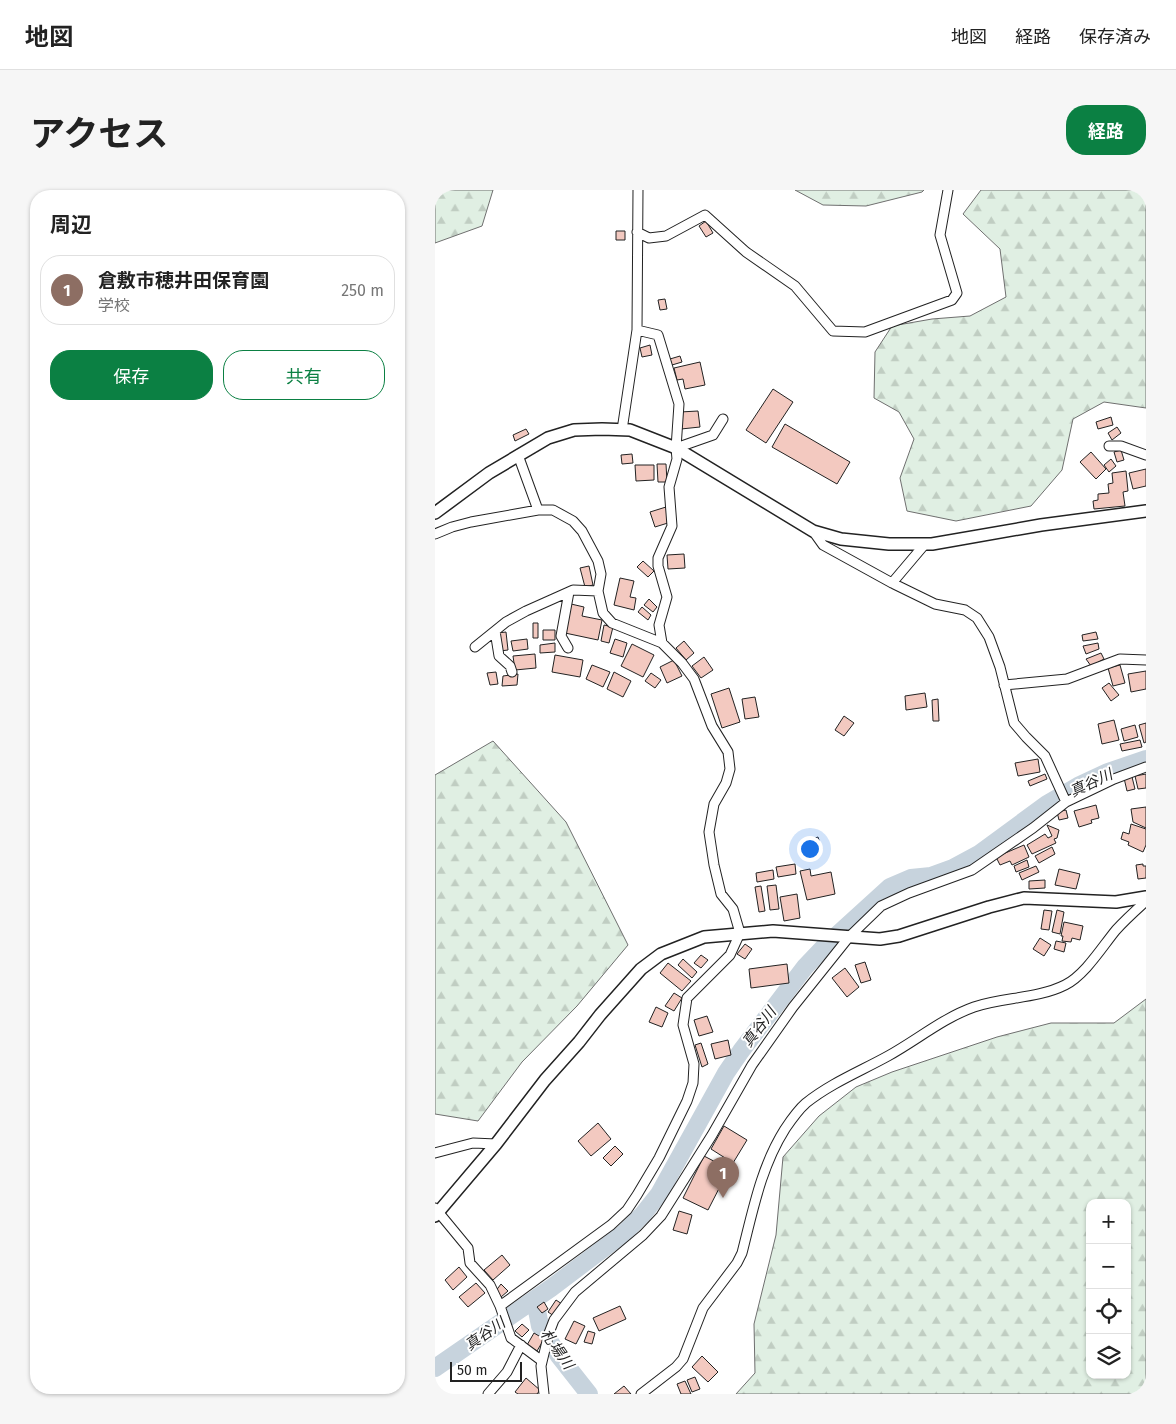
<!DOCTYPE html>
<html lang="ja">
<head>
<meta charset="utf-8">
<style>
	body { margin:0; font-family:"Fira Sans","Noto Sans JP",sans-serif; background:#f6f6f6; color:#222 }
	.controls { position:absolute; right:15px; bottom:15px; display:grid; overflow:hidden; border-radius:10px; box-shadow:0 1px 4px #0004 }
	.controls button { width:45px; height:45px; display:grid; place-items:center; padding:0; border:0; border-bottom:1px solid #e0e0e0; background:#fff; color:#222; font:25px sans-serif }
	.scale { position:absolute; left:15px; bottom:12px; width:72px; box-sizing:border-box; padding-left:5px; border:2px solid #222; border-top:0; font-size:14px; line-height:18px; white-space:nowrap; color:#222; -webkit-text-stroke:4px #fff; paint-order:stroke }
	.you { position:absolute; left:374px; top:658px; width:18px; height:18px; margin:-12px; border:4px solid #fff; border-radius:50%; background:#1a73e8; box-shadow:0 0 0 8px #1a73e833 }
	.badge { display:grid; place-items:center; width:32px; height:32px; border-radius:50%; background:#0b8043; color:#fff; font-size:16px; font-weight:700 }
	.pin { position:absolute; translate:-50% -41px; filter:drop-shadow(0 1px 2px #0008) }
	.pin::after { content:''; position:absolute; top:26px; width:18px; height:15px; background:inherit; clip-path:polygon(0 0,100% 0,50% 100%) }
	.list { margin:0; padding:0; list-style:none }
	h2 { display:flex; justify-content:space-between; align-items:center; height:65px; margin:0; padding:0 20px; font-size:21px }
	h2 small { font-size:16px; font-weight:400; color:#767676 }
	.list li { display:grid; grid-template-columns:32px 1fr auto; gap:15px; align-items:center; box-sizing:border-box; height:70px; margin:0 10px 10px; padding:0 10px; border:1px solid #e0e0e0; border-radius:20px }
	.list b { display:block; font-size:19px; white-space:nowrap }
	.list p { margin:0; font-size:16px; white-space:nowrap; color:#767676 }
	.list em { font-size:16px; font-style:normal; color:#767676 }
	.actions { display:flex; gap:10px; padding:15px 20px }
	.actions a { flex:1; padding:11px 0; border:1px solid #0b8043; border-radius:20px; text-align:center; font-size:18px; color:#0b8043 }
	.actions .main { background:#0b8043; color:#fff }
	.icon { flex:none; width:28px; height:28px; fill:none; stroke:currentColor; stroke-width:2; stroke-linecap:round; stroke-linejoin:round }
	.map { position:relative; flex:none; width:711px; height:1204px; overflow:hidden; border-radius:20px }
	header { display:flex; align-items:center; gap:30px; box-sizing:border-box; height:70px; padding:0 25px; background:#fff; border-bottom:1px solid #e0e0e0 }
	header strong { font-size:24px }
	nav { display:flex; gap:28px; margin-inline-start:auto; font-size:18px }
	.intro { display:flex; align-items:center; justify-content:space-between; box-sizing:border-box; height:120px; padding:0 30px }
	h1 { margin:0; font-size:35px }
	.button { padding:12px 22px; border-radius:20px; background:#0b8043; color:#fff; font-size:18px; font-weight:700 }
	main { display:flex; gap:30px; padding:0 30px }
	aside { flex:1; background:#fff; border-radius:20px; box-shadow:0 1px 4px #0004 }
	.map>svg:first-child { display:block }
</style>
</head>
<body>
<header>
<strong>地図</strong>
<nav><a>地図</a><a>経路</a><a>保存済み</a></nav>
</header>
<div class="intro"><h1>アクセス</h1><a class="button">経路</a></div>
<main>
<aside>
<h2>周辺<small></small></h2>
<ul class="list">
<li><span class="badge" style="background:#8d6e63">1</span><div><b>倉敷市穂井田保育園</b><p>学校</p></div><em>250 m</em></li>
</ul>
<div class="actions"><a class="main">保存</a><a>共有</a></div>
</aside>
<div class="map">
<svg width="711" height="1204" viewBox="0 0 711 1204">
	<defs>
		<pattern id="forest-firs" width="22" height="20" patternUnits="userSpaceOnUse" patternTransform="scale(1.25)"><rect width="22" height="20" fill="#e0efe3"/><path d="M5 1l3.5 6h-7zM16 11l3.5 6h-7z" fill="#c0cdc2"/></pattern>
	</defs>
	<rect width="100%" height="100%" fill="#fff"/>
	<path fill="url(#forest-firs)" stroke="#6f6f6f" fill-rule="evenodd" d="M0,0H58L47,36L0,53Z
		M360,0H489L487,2L431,16L388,15Z
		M546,0H711V218L669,212L638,229L627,280L596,316L521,331L472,321L465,288L479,249L464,222L439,208L440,162L457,136L497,129L535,126L571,107L565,59L528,24Z
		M58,551L131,632L193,755L142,816L87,872L43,931L0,924V585Z
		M711,809V1204H301L320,1183L319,1134L341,1045L348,967L384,926L421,897L457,882L562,847L616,833H679ZM655,1013H692V1185H655Z"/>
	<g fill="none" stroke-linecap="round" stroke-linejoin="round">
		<path stroke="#c7d3dd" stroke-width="18" d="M100,1110L105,1136L124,1166L154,1204
			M0,1178L116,1098L189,1043L208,1024L224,1004L291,883L306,861L370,777L389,757L455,697L476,688L496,686L518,678L544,664L612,614L643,596L673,582L711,569"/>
	</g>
	<path fill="#f3c9c0" stroke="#222" d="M271,31L278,43L271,47L264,36Z
		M181,41H190V50H181Z
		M230,109L232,119L225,120L223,110Z
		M215,155L217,165L207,167L205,158Z
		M245,166L247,172L237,175L235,169Z
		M265,172L270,195L250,199L248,189L242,190L239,178Z
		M338,199L358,212L331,253L311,240Z
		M263,221L265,237L246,239L245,222Z
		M676,227L678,235L663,239L661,232Z
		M350,234L415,272L402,294L337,257Z
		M682,237L686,243L677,250L673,243Z
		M91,239L94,244L80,251L78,245Z
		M686,260L689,270L682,272L679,262Z
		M656,262L671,279L661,289L645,272Z
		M197,264L198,273L187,274L186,265Z
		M676,269L681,276L674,282L669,275Z
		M222,274H231L232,292H223Z
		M200,275H219V290L201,291Z
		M711,279V296L698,299L694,283Z
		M691,281L693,301L688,302L690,316L659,319L658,311L663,310V304L674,303L673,294L678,293L677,283Z
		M231,317L236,332L220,337L215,322Z
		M249,364L250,378L233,379L232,365Z
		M208,371L219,381L213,387L202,377Z
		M154,376L158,395L150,397L145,378Z
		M185,388L199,391L195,407L201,408L199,420L179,415Z
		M214,409L222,417L218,422L209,415Z
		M136,414L149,417L147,426L167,430L163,450L130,443Z
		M207,417L216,425L213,430L203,422Z
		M98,433H103V448H98Z
		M169,435L178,437L174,453L166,451Z
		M108,440H120V450H108Z
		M71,442L73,460L65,461L63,443Z
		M661,442L663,449L648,451L647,445Z
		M92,449L93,459L78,461L76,451Z
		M180,449L192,453L188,467L175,463Z
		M249,451L259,463L251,470L241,458Z
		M120,453V462L105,463V455Z
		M663,453L664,459L651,464L648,456Z
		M197,454L219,465L208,487L186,476Z
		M666,463L669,469L656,476L651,469Z
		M100,464L101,478L80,480L78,466Z
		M120,465L148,470L145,487L117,482Z
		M269,467L278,480L266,488L257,476Z
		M239,470L247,486L232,493L225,477Z
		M157,475L175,482L168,497L151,489Z
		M685,475L690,493L678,496L673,478Z
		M711,481V499L696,502L693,484Z
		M61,482L63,494L55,495L52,483Z
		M179,482L196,491L188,507L172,499Z
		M216,483L226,490L220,498L210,491Z
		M83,484L82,495L67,496L68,486Z
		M674,493L684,505L676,511L667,498Z
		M294,498L305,532L287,538L276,504Z
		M490,503L492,517L471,520L470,506Z
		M320,507L324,527L310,529L307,509Z
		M503,509L504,531H498L497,510Z
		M409,526L419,533L409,546L400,540Z
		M679,530L684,550L667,554L663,534Z
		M711,533V552L709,553L704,535Z
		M700,535L703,547L689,551L686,539Z
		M705,550L707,557L687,561L685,554Z
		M603,569L605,582L583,586L580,573Z
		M610,584L612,589L595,596L593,591Z
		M711,584V598L703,599L700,586Z
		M697,587L700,599L692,601L689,588Z
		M661,615L664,628L656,630L657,633L644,637L639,621Z
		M711,617V638L698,632L696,619Z
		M631,620L633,628L624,630L622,622Z
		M696,634L711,639V655L708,662L693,655L694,652L686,649L688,642L694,644Z
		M612,635L624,640L622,648L619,649L621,653L597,664L592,655L610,644L613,648L617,646Z
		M383,647L387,659L380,661L377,649Z
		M589,655L594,667L577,675L575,671L565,675L561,667Z
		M617,657L620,664L604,673L600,666Z
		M592,670L594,677L581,682L579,676Z
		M360,674L361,684L343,687L341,677Z
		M708,674V676H711V688L703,689L701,675Z
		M601,676L604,682L587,690L584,683Z
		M375,679L376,686L396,682L400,704L372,710L365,681Z
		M624,679L645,684L641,699L620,695Z
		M338,680L339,689L322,692L321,683Z
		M610,690V698L594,699V691Z
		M341,695L344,719L335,720L332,696Z
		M326,696L330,721L324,722L320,697Z
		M362,704L365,728L349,731L345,707Z
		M609,720L617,721L614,740L606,739Z
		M622,720L629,722L625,744L617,742Z
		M629,732L648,736L645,750L637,748L636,752L627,751L628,746H626Z
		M605,748L616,755L609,766L598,759Z
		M621,751L631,753L629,762L619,759Z
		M310,754L317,759L310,769L302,764Z
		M266,765L273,770L266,778L259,773Z
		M248,769L262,782L257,788L243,775Z
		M430,772L436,790L426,793L420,775Z
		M233,773L256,791L247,801L225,783Z
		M352,774L354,793L316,798L314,779Z
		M410,778L424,797L412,807L397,788Z
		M239,803L247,808L239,821L230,816Z
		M221,817L233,823L227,837L214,832Z
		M272,826L278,842L264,846L259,830Z
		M293,850L296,865L280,869L276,854Z
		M266,853L273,874L267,877L260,855Z
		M163,933L176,949L156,966L143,951Z
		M289,936L312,950L298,973L276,959Z
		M180,956L188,964L176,976L168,968Z
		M269,966L294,979L273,1020L248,1008Z
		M244,1021L257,1025L252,1044L238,1040Z
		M67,1065L75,1075L58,1090L49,1080Z
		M24,1077L32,1087L18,1100L10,1090Z
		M41,1093L50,1103L33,1117L24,1107Z
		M66,1094L73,1101L66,1107L60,1102Z
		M121,1110L127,1114L119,1126L113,1122Z
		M109,1112L113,1119L107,1123L102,1117Z
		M185,1116L191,1129L164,1141L158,1128Z
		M139,1131L150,1136L141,1154L130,1149Z
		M87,1134L94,1140L87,1147L80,1141Z
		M153,1141L160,1143L157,1154L149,1152Z
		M99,1143L109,1149L102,1161L92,1155Z
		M267,1166L283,1182L273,1192L257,1177Z
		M260,1187L265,1199L257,1202L252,1190Z
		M91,1188L105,1200L102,1204H83L80,1202Z
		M250,1191L256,1204H246L242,1194Z
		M189,1196L196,1204H179Z"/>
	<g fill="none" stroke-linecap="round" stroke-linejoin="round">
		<defs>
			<path id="minor" d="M202,42L214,48L231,46L270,25L311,62L360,96L398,141L430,142L517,110L522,103L505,45L513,0
				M202,140L223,145L244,214L241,258L242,269L234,297L237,336L223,368V376L232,407L224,435L227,453
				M187,240L202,140L203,0
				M674,256H686L711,265
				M241,258L278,245L288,229
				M83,265L103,320
				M378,341L388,355L457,393L500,414L530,420L542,428L554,447L565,477L579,533L591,547L610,566L631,612
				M0,344L17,337L36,332L103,320H118L138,331L147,341L163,371L166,384L163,401L168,423L177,433L227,453L247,473L259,489L277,536L293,562L295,579L291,593L279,614L274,642L279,675L286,704L298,719L305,743L295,765L252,808L248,835L259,874L258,893L252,911L224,968L202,1005L192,1020L176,1035L65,1116
				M457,393L490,354
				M60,441L64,466L75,476L77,482
				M40,457L71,432L91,421L138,400L163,401
				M133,458L126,446L134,402
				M569,495L632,489L685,469L711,470
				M0,963L38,953L61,954
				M0,1018L33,1058L35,1073L55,1095L65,1116L76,1148L107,1171
				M53,1204L72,1182L86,1155
				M109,1204L106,1176L114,1143L119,1130L140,1102L208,1045L226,1026L277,945L317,875L358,817L414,747L446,716L474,703L537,680L598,638L631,612L679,589L711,577
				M206,1204L241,1177L248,1169L268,1118L302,1073L307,1063C318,1020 326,977 350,939C356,930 363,920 371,913C396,893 426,881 453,866C482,850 508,828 539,817C568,807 602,809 630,795C650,785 667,757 681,740C690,730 701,720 711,711"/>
			<path id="tertiary" d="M0,323L54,283L113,248L139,240L167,239L195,240L241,258L378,341L406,349L454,354H497L606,335L711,321
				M0,1026L61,954L110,890L144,852L165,825L206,779L226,764L269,747L338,741L445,749L464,746L554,717L589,708L681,712L711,707"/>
		</defs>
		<use href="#minor" stroke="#222" stroke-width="11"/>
		<use href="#tertiary" stroke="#222" stroke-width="14"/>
		<use href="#minor" stroke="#fff" stroke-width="9"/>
		<use href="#tertiary" stroke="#fff" stroke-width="11"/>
	</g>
	<g text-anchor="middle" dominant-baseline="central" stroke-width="4" stroke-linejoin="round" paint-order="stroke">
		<g font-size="15" font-style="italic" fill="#222" stroke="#fff">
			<text transform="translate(656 593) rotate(-25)">真谷川</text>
			<text transform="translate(324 837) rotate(-53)">真谷川</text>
			<text transform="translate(50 1144) rotate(-35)">真谷川</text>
			<text transform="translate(122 1159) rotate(55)">札場川</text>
		</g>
	</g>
</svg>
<div class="controls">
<button>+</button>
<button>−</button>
<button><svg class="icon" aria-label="locate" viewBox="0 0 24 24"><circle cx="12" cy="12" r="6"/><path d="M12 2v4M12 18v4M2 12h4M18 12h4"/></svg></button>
<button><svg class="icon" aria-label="layers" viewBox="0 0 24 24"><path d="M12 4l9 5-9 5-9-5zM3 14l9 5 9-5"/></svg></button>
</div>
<div class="scale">50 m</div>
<div class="you"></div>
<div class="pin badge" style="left:288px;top:1008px;background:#8d6e63">1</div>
</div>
</main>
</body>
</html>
